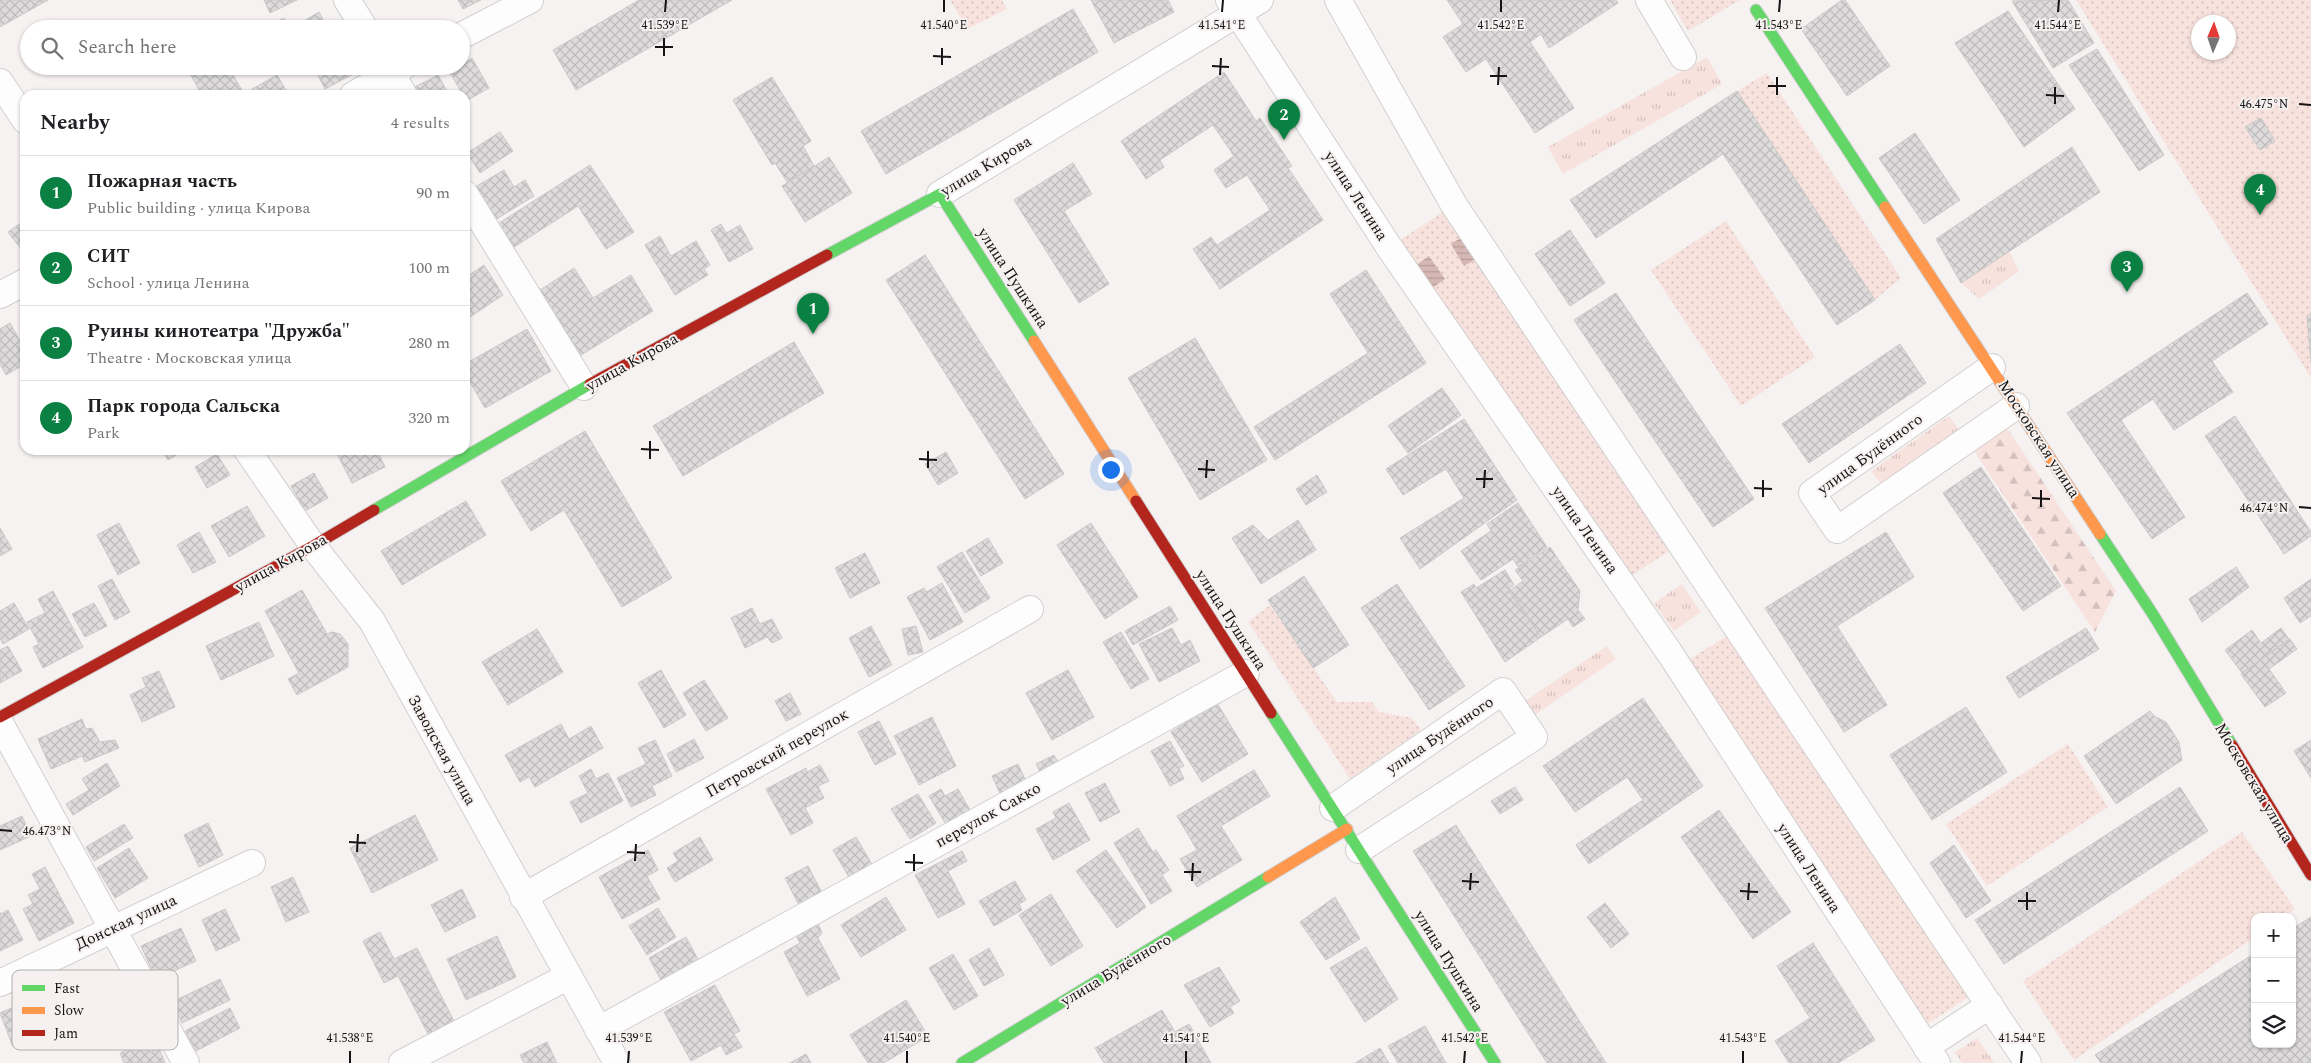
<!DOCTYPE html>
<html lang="en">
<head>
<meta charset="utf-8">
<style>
	body { margin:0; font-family:Spectral,serif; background:#f2f2f2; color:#202124 }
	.controls { position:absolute; right:15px; bottom:15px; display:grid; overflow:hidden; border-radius:10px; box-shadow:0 1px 4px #0004 }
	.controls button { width:45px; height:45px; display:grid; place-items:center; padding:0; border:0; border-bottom:1px solid #e0e0e0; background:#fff; color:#202124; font:25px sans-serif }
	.compass { position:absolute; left:2191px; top:15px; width:45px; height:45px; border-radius:50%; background:#fff; box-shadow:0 1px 4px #0004; rotate:2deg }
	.you { position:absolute; left:1110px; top:469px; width:18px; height:18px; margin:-12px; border:4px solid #fff; border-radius:50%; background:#1a73e8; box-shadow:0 0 0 8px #1a73e833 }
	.badge { display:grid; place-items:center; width:32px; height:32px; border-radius:50%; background:#0b8043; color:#fff; font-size:16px; font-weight:700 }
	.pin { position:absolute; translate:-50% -41px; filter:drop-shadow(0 1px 2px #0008) }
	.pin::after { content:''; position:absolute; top:26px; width:18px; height:15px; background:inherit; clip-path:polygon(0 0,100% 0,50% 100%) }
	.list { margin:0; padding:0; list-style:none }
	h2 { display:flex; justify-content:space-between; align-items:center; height:65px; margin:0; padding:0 20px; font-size:21px }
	h2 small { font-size:16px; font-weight:400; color:#757577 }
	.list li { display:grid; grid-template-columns:32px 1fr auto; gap:15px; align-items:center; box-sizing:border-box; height:75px; padding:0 20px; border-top:1px solid #e0e0e0 }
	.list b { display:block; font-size:19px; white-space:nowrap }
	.list p { margin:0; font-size:16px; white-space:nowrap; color:#757577 }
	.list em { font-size:16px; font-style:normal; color:#757577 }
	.icon { flex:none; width:28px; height:28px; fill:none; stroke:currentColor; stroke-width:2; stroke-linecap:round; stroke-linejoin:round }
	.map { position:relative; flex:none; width:2311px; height:1063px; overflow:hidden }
	.search { position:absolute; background:#fff; box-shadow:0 1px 4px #0004; left:20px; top:20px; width:450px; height:55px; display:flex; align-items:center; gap:12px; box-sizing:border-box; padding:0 18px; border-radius:28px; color:#757577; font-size:19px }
	.panel { position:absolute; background:#fff; box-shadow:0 1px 4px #0004; left:20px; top:90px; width:450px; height:365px; border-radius:15px }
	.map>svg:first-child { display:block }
</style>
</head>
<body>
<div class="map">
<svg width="2311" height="1063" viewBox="0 0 2311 1063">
	<defs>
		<pattern id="grass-tufts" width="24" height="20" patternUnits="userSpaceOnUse" patternTransform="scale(1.25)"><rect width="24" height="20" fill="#f8e2dd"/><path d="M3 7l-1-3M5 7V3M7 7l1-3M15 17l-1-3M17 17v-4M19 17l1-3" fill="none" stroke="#d4c1bd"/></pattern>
		<pattern id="forest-firs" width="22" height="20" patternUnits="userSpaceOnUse" patternTransform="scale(1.25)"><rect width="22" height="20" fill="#f8e2dd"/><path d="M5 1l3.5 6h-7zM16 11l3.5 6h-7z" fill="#d4c1bd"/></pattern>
		<pattern id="park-dots" width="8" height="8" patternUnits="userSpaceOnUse" patternTransform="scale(1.25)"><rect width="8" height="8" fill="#f8e2dd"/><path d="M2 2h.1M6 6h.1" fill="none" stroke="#d4c1bd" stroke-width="1.8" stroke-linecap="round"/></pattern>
		<pattern id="water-rules" width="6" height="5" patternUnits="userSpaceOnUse" patternTransform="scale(1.25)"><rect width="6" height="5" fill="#d5b8b3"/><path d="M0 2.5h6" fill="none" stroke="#b69d99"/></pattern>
		<pattern id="building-cross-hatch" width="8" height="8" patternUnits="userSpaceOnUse" patternTransform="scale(1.25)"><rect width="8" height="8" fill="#dddbdb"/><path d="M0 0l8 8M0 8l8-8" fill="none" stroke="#bdbbbb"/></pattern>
	</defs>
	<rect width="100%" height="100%" fill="#f5f2f1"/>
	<path fill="url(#grass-tufts)" d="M1707,57L1722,84L1563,174L1548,147Z
		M2009,251L2019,271L1979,299L1961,283Z
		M1949,416L1959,430L1881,484L1871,471Z
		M1682,584L1701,612L1674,631L1654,603Z
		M1607,646L1616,659L1532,717L1522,703Z
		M1977,1038L1994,1062L1993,1063H1962L1955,1052Z"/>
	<path fill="url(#forest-firs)" d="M2003,422L2116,591L2095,632L1970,445Z"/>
	<path fill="url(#park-dots)" fill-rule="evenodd" d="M950,0H1002L1007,9L967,29Z
		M1670,0H1740L1688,31Z
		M2076,0H2311V378ZM2198,22H2228V52H2198Z
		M1767,73L1901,278L1875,300L1737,91Z
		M1454,205L1671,550L1620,583L1389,247Z
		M1726,221L1815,357L1741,406L1651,270Z
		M1270,605L1337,702H1372L1379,712L1412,718L1421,730L1350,779L1248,622Z
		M1731,633L1970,996L1920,1029L1681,665Z
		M2068,744L2108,807L1987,886L1946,824Z
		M2242,832L2295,909L2284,917H2255V937L2074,1060L2023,981Z"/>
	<path fill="url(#water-rules)" d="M1467,234L1481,256L1464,266L1451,244Z
		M1429,256L1445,279L1428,291L1412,268Z"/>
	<path fill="url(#building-cross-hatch)" stroke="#cbc9c8" d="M0,0H48L0,27Z
		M264,0H297L270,13Z
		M458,0H481L463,9Z
		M639,0H732L576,90L553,50Z
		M1091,0H1168L1174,12L1114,43Z
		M1447,0H1616L1618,3L1549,48L1541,34L1530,42L1574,108L1535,133L1486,59L1466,72L1443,37L1463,24Z
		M1842,0H1845L1890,66L1847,96L1801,29Z
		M2068,0L2094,43L2053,68L2012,1Z
		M1073,9L1098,52L886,174L861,131Z
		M2008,11L2075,109L2024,147L1955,43Z
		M319,12L328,29H299L297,25Z
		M284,18L290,29H273L271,25Z
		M2097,49L2164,155L2139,171L2069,65Z
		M472,58L489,88L466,101L465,95H463L449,71L461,66Z
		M199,66H228L244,94L202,95L189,72Z
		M313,66H354L357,72L325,89Z
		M1224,72L1256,121L1260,118L1292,166L1288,168L1323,220L1220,289L1193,249L1211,237L1217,245L1270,210L1247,175L1226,188L1214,170L1234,156L1213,125L1160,160L1164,167L1146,179L1121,141Z
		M277,75L289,95H255L252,89Z
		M438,75L449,95H415L411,89Z
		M772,77L811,141L803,146L814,166L787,182L775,163L772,165L733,100Z
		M1737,91L1875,300L1837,325L1723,154L1596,238L1570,200Z
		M2261,118L2275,141L2260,150L2245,127Z
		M500,132L513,151L480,173L467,153Z
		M1915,133L1960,200L1924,224L1879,158Z
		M2072,147L2100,192L1961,283L1936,239Z
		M829,157L852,193L805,222L782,186Z
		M1073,163L1092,194L1064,211L1109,284L1079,303L1014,200Z
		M590,165L634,232L606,249L578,206L511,249L496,225Z
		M504,170L514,187L525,180L534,196L495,220L475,187Z
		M25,220V246L21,249L8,232Z
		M721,224L726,233L740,225L753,249L729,262L711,230Z
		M1570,230L1605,283L1570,306L1535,254Z
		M660,236L671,256L696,241L710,265L704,269L708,275L675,295L645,245Z
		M925,255L1064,474L1025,499L886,280Z
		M484,265L503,295L467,319L465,316V278Z
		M574,268L593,298L631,275L653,311L581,355L540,290Z
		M1366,270L1426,363L1275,460L1254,427L1368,353L1330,294Z
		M1616,293L1754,499L1713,527L1574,320Z
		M2247,293L2268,324L2212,361L2233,392L2174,430L2153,399L2121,420L2185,517L2152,539L2067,413Z
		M2311,313V363L2307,316Z
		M10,323L25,350V364L6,375L0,364V329Z
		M527,329L551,371L485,408L465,373V364Z
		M1195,338L1267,460L1200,500L1128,378Z
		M794,342L824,393L683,476L653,426Z
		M1900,344L1926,383L1809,463L1782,424Z
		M1442,388L1461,415L1408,453L1388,426Z
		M2235,416L2311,532V536L2284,554L2205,436Z
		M1464,419L1517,500L1420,569L1400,538L1464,498L1446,469L1403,495L1386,469Z
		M585,431L672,578L622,607L564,510L531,531L501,481Z
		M162,450H184L168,460Z
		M335,450H377L385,467L352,483Z
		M946,452L958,473L938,485L925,464Z
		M217,454L230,475L207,488L195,467Z
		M1981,467L2061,586L2023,611L1943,493Z
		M314,473L328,498L305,511L291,486Z
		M1317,475L1327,492L1306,505L1296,489Z
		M466,501L486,535L402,585L381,551Z
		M1518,503L1547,547L1518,567L1513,559L1481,580L1461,551L1491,531L1487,524Z
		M247,506L265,536L229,557L211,526Z
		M1298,520L1316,550L1261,584L1232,538L1253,525L1268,540Z
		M119,523L140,563L118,575L97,535Z
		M1091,523L1138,597L1105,619L1057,545Z
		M0,528L12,549L0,556Z
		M199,532L216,562L193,573L177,545Z
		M1886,532L1914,577L1837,626L1887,705L1844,732L1765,608Z
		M988,538L1003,563L981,576L966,551Z
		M1550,547L1580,591L1578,610L1585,619L1573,627L1568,619L1541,637L1509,591L1523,581L1515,570Z
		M962,552L990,598L965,613L937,567Z
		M865,553L880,583L850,598L835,568Z
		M2236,567L2249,587L2202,622L2189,599Z
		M1505,570L1514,585L1509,588L1541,637L1505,662L1461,592L1474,584L1476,588Z
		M1304,576L1349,645L1313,668L1268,600Z
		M112,579L130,612L115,620L98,586Z
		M2311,579V616L2300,623L2284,598Z
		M942,583L963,622L930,640L907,597L924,588L926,592Z
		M1397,584L1465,686L1429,710L1361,608Z
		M302,590L327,634L332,632L340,634L348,644V667L297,695L288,679L299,673L265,611Z
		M53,591L83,647L43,668L33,647L39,644L27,622L45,613L38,599Z
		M14,603L29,629L3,644L0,638V611Z
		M94,603L107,626L85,637L72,614Z
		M1170,606L1178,620L1133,645L1125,631Z
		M752,608L760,624L772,619L782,638L772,643L767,637L745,648L731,618Z
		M259,622L274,656L221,680L206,646Z
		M871,626L892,665L869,677L849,638Z
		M916,626L923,652L908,655L902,629Z
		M1172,628L1181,645L1190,640L1200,661L1159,682L1139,644Z
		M2086,628L2099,649L2019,698L2006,677Z
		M2281,628L2289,639L2242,673L2225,650L2252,630L2261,643Z
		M537,629L563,672L508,705L482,662Z
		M1121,632L1149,679L1131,689L1103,642Z
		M2290,639L2297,649L2269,669L2286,693L2265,707L2241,674Z
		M8,646L22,671L0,683V650Z
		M661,670L686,715L664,728L638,683Z
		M1068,670L1094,717L1052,740L1026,693Z
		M159,671L175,707L142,722L130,695L146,687L142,678Z
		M704,680L728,718L706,731L683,693Z
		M790,693L801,714L786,721L775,701Z
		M1643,698L1703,786L1589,864L1576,845L1643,800L1627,777L1575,812L1543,766Z
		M1217,703L1248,754L1202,782L1171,732Z
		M1966,707L2007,772L1932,820L1890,755Z
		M2150,711L2154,716L2166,722L2179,742L2182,760L2116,804L2084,756Z
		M932,717L956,766L919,785L894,736Z
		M82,719L86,729L92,728L100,742L115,740L119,748L85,762L82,756L51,769L38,739Z
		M879,721L896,754L875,765L858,732Z
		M561,724L569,739L591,726L603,748L535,787L529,777L520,782L505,755Z
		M694,739L704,758L676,772L667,754Z
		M655,740L672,776L652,786L656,795L631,807L617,778L646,764L638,748Z
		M2311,740V778L2294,751Z
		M1170,741L1184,766L1179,768L1184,779L1170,786L1151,751Z
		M1054,755L1062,770L1044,779L1036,764Z
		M107,763L120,786L73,815L66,804L89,790L82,779Z
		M1018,764L1030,790L1004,802L992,776Z
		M820,765L829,781L818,786L824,798L805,808L813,823L791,835L766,789L806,768L807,772Z
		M591,769L596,779L608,773L623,801L581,823L570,802L588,793L579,776Z
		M1254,770L1270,796L1221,826L1242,860L1197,887L1180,859L1197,850L1177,816Z
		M1105,783L1120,812L1100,822L1085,793Z
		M1515,787L1523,800L1500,814L1491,801Z
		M2180,787L2208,831L2004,964L1975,920Z
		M941,789L945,796L958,789L975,819L951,833L929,796Z
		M918,794L936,823L910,839L891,809Z
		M1069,803L1090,840L1053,860L1036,829L1056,818L1053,812Z
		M1719,810L1791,912L1753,939L1681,837Z
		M415,815L438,860L372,893L350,848Z
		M22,816L31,836L0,850V826Z
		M208,823L223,855L199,867L184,835Z
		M124,824L133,838L94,861L86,847Z
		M1456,825L1606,1063H1547L1413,851Z
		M1138,828L1153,852L1156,850L1169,870L1162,875L1172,891L1151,904L1114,843Z
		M700,837L713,860L675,882L667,868L678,861L673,853Z
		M856,837L873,866L850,879L833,850Z
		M1954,845L1991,901L1966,918L1930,863Z
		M129,848L148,878L115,898L97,868Z
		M648,850L658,870L647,876L660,899L622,919L599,877Z
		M1106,850L1146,907L1117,928L1076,871Z
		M962,851L967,861L948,871L965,904L938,918L915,875Z
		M808,866L823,895L800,907L785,878Z
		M45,867L74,923L39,941L23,909L33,904L28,895L40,889L32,874Z
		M293,877L309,912L286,922L271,887Z
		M1015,881L1026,900L1019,904L1022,910L994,926L979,901Z
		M462,889L476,917L445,932L431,905Z
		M1051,894L1083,946L1051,966L1019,915Z
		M886,897L906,930L861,957L841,925Z
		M1335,897L1360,939L1326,960L1300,922Z
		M1605,903L1629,934L1611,948L1587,917Z
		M658,908L676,937L647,955L629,926Z
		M225,909L240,940L216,951L202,920Z
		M8,910L23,940L0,951V912L1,914Z
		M2311,917V1063H2101L2095,1055L2255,953V1044H2292V929Z
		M818,923L822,933L818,938L840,979L807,996L784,952L800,943L796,935Z
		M181,928L196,961L156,979L141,946Z
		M380,932L394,959L417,948L454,1021L428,1034L398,976L384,983L363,941Z
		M497,936L516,977L466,1000L447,959Z
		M686,937L700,963L663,984L649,958Z
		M1813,943L1875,1040L1838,1063H1789L1775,1041L1810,1018L1777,966Z
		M1366,947L1398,999L1365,1022L1330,968Z
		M989,948L1004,975L984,986L969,960Z
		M953,954L978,996L954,1010L929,968Z
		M1219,967L1240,1001L1230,1007L1234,1013L1210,1027L1184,985Z
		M220,979L230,1000L182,1023L172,1002Z
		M715,985L740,1031L734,1034L742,1047L726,1055L721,1045L691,1061L664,1012Z
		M30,1000L45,1032L13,1047L0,1013Z
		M906,1000L928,1036L884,1063H868L850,1035Z
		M230,1008L240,1028L196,1051L185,1031Z
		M1162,1010L1175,1032L1189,1024L1211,1063H1104L1095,1048Z
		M1425,1026L1446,1063H1398L1388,1046Z
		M145,1041L150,1052L159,1048L165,1063H124L120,1053Z
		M547,1042L557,1063H524L520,1055Z
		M1380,1048L1389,1063H1355Z
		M806,1054L811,1063H790Z"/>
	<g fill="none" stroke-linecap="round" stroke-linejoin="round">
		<defs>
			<path id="street" d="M347,0L365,29
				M1229,0L1389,247L1671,655L1937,1063
				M1338,0L1454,205L2028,1063
				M1649,0L1683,57
				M461,36L530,0
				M387,66L404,95
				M0,82L25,120
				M353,95L404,66
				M465,194L584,387
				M940,194L1260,0
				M0,295L25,282
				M1992,367L1812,493L1837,530L2016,406
				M247,450L313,546L372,621L617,1063
				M0,723L186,1063
				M1333,808L1503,691L1534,737L1359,850
				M523,897L1030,609
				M0,983L252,863
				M598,1030L1246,673
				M1926,1047L1990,1005
				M402,1063L569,976"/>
			<path id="fast" d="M1756,10L1885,207
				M827,255L940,194L1034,341
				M374,510L590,384
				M2100,534L2154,616L2232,745
				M1271,713L1495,1063
				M962,1063L1268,877"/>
			<path id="slow" d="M1885,207L2100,534
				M1034,341L1136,501
				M1268,877L1347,829"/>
			<path id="jam" d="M590,384L827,255
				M1136,501L1271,713
				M0,717L313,546L374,510
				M2232,745L2311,875"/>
		</defs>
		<use href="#street" stroke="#d2cfcf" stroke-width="28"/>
		<use href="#fast" stroke="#d2cfcf" stroke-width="13"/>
		<use href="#slow" stroke="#d2cfcf" stroke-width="13"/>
		<use href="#jam" stroke="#d2cfcf" stroke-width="13"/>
		<use href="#street" stroke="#fefdfd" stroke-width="26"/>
		<use href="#fast" stroke="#63d668" stroke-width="11"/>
		<use href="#slow" stroke="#ff974d" stroke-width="11"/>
		<use href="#jam" stroke="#b3261e" stroke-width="11"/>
	</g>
	<path fill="none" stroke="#151313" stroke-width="2" d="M665,12L666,0M944,12V0M1222,12L1223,0M1501,12V0M1779,12L1780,0M2058,12L2059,0M655,47H673M664,56V38M933,56L951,57M942,65V48M1212,66L1229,67M1220,75L1221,58M1490,76H1507M1498,85L1499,67M1768,86H1786M1777,95V77M2046,95L2064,96M2055,104V87M2299,104L2311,105M641,449L659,450M650,459V441M919,459L937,460M928,468V451M1198,469L1215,470M1206,478L1207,460M1476,479H1493M1484,488L1485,470M1754,488L1772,489M1763,497V480M2032,498L2050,499M2041,507V490M2299,507L2311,508M0,830L12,831M349,842L366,843M357,852L358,834M627,852L645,853M635,861L636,844M905,862L923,863M914,871V854M1184,872H1201M1192,881L1193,863M1462,881L1479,882M1470,890L1471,873M1740,891L1758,892M1748,900L1749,883M2018,901H2036M2027,910V892M350,1063V1051M628,1063L629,1051M907,1063V1051M1186,1063V1051M1464,1063L1465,1051M1743,1063V1051M2021,1063L2022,1051"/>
	<g text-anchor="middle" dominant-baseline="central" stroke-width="4" stroke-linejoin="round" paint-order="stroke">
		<g font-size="16" fill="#151313" stroke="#f6f1f0">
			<text transform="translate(986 166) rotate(-31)">улица Кирова</text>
			<text transform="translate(1356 196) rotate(57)">улица Ленина</text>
			<text transform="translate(1013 278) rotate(57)">улица Пушкина</text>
			<text transform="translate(632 362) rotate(-29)">улица Кирова</text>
			<text transform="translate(2039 439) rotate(57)">Московская улица</text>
			<text transform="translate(1870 454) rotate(-36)">улица Будённого</text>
			<text transform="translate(1585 530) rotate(55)">улица Ленина</text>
			<text transform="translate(281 563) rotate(-29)">улица Кирова</text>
			<text transform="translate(1231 620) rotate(57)">улица Пушкина</text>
			<text transform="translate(1440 735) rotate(-34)">улица Будённого</text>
			<text transform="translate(442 750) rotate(61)">Заводская улица</text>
			<text transform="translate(777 753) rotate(-30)">Петровский переулок</text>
			<text transform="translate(2254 783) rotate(59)">Московская улица</text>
			<text transform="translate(988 815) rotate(-29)">переулок Сакко</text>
			<text transform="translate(1809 868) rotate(57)">улица Ленина</text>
			<text transform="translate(126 922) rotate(-25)">Донская улица</text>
			<text transform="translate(1449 961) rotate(58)">улица Пушкина</text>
			<text transform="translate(1116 970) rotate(-31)">улица Будённого</text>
		</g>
	</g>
	<rect x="12" y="970" width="166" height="80" rx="8" fill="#f6f1f0" stroke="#b2aeae" stroke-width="1"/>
	<rect x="22" y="985" width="23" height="6" fill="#63d668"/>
	<rect x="22" y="1007" width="23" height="7" fill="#ff974d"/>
	<rect x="22" y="1030" width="23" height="6" fill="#b3261e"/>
	<g font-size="14" fill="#151313">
		<text x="54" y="993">Fast</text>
		<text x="54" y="1015">Slow</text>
		<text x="54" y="1038">Jam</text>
	</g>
	<g font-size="12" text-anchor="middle" fill="#151313" stroke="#f6f1f0" stroke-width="4" stroke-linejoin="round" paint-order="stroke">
		<text x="665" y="29">41.539°E</text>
		<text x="944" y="29">41.540°E</text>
		<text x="1222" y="29">41.541°E</text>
		<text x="1501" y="29">41.542°E</text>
		<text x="1779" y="29">41.543°E</text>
		<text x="2058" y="29">41.544°E</text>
		<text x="2264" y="108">46.475°N</text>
		<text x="2264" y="512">46.474°N</text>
		<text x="47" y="835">46.473°N</text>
		<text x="350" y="1042">41.538°E</text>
		<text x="629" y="1042">41.539°E</text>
		<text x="907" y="1042">41.540°E</text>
		<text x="1186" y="1042">41.541°E</text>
		<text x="1465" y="1042">41.542°E</text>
		<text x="1743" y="1042">41.543°E</text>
		<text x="2022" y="1042">41.544°E</text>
	</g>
</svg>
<div class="controls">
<button>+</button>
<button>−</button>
<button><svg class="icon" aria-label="layers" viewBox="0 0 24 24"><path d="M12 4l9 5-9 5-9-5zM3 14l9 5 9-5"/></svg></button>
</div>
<svg class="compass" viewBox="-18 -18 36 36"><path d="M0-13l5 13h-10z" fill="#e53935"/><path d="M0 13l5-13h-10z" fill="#757577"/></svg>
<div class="you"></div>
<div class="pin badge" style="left:813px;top:334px">1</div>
<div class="pin badge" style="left:1284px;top:140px">2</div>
<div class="pin badge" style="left:2127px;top:292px">3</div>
<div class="pin badge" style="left:2260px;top:215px">4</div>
<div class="search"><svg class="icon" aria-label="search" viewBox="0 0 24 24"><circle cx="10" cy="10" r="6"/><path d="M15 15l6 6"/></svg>Search here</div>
<section class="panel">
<h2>Nearby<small>4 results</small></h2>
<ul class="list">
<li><span class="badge">1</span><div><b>Пожарная часть</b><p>Public building · улица Кирова</p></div><em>90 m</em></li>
<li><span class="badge">2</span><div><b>СИТ</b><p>School · улица Ленина</p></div><em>100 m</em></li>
<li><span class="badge">3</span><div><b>Руины кинотеатра &quot;Дружба&quot;</b><p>Theatre · Московская улица</p></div><em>280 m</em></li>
<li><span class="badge">4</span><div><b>Парк города Сальска</b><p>Park</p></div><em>320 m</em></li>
</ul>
</section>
</div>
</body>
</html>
